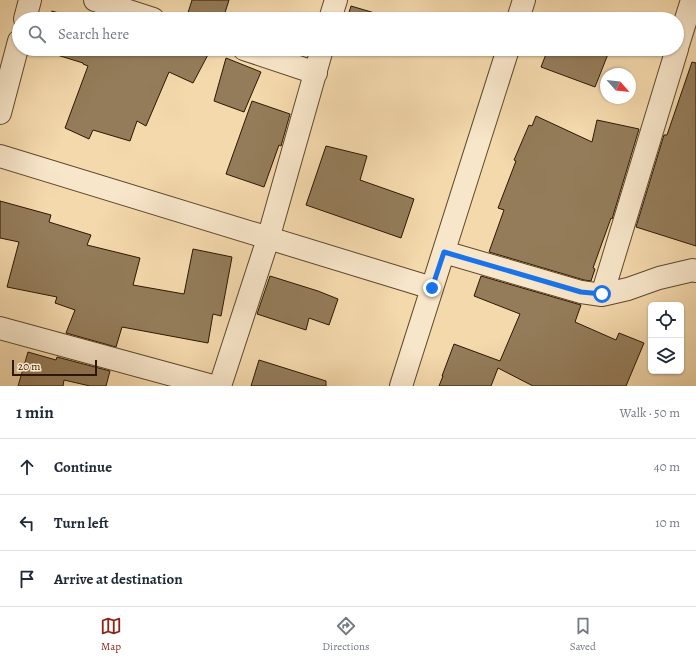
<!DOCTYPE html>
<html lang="en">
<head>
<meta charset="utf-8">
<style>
	body { margin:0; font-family:Alegreya,serif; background:#f2f2f3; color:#1f2937 }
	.controls { position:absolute; right:12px; bottom:12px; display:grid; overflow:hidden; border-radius:6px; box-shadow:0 1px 3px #0004 }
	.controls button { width:36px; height:36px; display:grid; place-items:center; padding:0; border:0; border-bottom:1px solid #e0e1e3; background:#fff; color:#1f2937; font:20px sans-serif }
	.compass { position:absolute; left:600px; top:68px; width:36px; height:36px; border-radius:50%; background:#fff; box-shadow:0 1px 3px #0004; rotate:117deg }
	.scale { position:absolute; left:12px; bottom:10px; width:85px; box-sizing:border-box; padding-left:4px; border:2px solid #2c1700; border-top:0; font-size:11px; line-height:14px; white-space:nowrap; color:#2c1700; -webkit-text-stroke:3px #f8e6ca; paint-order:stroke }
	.stop { position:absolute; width:12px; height:12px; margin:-9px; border:3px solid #1a73e8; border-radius:50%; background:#fff }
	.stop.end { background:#1a73e8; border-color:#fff; box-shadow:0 1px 4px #0008 }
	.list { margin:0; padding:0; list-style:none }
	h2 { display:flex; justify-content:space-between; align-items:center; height:52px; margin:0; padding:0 16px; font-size:17px }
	h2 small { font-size:13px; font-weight:400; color:#747a83 }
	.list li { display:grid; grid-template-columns:26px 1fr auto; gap:12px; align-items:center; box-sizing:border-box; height:56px; padding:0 16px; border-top:1px solid #e0e1e3 }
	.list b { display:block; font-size:15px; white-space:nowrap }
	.list em { font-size:13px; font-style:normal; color:#747a83 }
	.icon { flex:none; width:22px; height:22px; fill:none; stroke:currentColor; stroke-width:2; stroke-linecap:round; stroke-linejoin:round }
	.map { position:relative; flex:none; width:696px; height:386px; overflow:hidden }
	.search { position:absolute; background:#fff; box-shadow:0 1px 3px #0004; left:12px; right:12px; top:12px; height:44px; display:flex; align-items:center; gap:10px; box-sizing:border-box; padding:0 14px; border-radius:22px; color:#747a83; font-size:15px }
	.sheet { height:220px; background:#fff }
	nav { display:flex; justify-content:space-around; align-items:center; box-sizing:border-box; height:56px; border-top:1px solid #e0e1e3; background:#fff; font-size:11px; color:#747a83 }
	nav a { display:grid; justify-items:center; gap:2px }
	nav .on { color:#8f2418 }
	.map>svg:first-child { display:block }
</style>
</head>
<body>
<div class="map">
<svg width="696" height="386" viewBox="0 0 696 386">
	<rect width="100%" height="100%" fill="#f4d9ad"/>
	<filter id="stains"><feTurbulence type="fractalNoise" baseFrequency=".005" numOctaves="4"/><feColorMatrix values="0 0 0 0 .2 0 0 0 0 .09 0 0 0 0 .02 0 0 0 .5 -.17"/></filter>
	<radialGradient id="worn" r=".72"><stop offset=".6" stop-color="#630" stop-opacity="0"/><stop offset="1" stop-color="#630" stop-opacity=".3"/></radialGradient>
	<path fill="#947c5a" stroke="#2c1700" d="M192,0H229L223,19H186Z
		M351,6L395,19H347Z
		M52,11L79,19H50Z
		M41,49H211L193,83L169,72L146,126L137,121L130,141L93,130L89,139L65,128L88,66L83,64V63L41,50Z
		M375,49H397L395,55Z
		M548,49H610L595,87L541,67Z
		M226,58L261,72L244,112L214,101Z
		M692,62L696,63V246L636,227L664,135H667Z
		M252,101L290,114L281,146L279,145L264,187L226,174Z
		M536,116L592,142L597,120L639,129L612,219L611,218L593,268L595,269L591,281L584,280L489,252L504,210L498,208L516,161L514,160L529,125L532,126Z
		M326,146L367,156L360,180L414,199L401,238L306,205Z
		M0,201L51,215L49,222L91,235L87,245L140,258L133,285L184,294L193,249L232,257L221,316L213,314L208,343L122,327L116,347L66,333L75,310L55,303L57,297L7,287L19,242L0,238Z
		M270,276L318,291L338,299L329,325L309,318L306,330L257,314Z
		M481,276L581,305L575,322L616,340L619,333L644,343L626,386H533L498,368L491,386H439L443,376H442L454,344L500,361L520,314L474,296Z
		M28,352L56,360L57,357L110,371L106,386H90L64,380L63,386H18Z
		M259,360L326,381V386H251Z"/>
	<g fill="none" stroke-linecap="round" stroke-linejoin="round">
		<defs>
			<path id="minor" d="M95,0L153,19
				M25,19L30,0
				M330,19L336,0
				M518,19L524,0
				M677,48L692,0
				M244,49L316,73
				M0,113L19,41
				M0,156L432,288
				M444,252L581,292L602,295L628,289L659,278L693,270L696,271
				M602,295L677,49
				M0,328L213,386
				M220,386L268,239L322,49
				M401,386L508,49"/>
		</defs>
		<use href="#minor" stroke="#5e482b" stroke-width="24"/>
		<use href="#minor" stroke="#f8e6ca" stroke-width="22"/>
	</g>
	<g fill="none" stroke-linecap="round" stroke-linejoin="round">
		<path stroke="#1a73e8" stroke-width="5" d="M432,288L444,252L581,292L602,294"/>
	</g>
	<rect width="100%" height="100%" filter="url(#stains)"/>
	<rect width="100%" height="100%" fill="url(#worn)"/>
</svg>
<div class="controls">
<button><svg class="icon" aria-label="locate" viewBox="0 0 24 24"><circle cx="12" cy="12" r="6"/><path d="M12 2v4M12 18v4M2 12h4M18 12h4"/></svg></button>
<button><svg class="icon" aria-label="layers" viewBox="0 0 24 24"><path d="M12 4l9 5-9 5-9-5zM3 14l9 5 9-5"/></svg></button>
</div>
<svg class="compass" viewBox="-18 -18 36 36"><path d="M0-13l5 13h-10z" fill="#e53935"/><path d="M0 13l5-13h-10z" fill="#747a83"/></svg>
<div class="scale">20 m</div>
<div class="stop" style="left:602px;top:294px"></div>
<div class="stop end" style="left:432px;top:288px"></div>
<div class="search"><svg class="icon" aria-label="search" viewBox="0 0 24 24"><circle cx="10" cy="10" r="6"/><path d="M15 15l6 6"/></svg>Search here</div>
</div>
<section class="sheet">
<h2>1 min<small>Walk · 50 m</small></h2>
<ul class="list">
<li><svg class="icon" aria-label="ahead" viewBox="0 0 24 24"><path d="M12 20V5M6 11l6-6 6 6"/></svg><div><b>Continue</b></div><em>40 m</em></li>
<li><svg class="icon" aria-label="left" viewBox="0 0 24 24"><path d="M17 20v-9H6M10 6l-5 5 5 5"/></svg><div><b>Turn left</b></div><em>10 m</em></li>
<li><svg class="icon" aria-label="arrive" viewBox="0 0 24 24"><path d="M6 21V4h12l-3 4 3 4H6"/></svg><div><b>Arrive at destination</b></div></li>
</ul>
</section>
<nav>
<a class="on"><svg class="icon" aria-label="map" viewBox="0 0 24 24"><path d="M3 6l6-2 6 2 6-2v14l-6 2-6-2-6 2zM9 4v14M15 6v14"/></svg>Map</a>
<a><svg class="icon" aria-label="directions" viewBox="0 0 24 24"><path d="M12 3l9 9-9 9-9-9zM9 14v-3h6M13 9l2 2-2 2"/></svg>Directions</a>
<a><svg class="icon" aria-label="saved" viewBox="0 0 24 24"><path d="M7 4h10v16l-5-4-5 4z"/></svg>Saved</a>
</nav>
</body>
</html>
